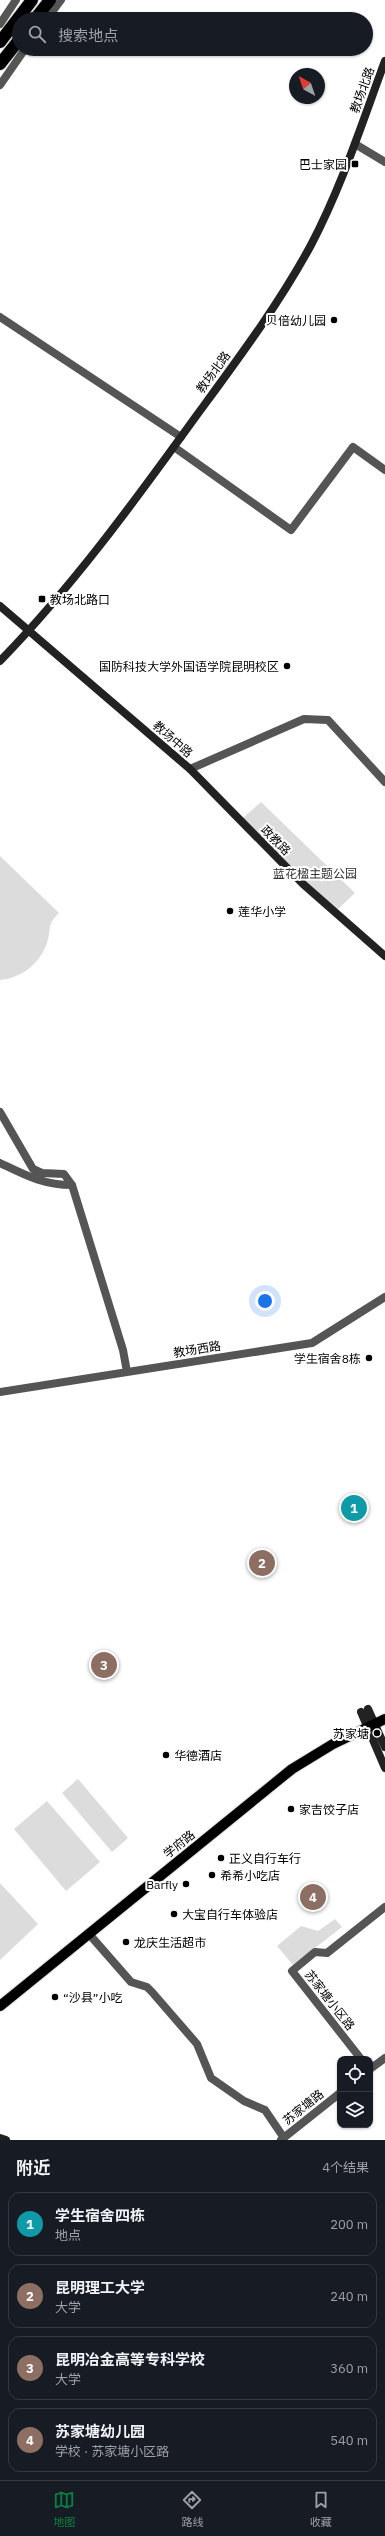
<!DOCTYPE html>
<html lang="zh">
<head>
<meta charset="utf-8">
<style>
	body { margin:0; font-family:"IBM Plex Sans","Noto Sans SC",sans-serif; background:#242831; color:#f1f3f6 }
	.controls { position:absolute; right:12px; bottom:12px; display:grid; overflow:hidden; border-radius:8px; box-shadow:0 1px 3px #0004 }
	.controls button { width:36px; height:36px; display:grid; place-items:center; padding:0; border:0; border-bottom:1px solid #363941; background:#171b24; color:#f1f3f6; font:20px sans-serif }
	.compass { position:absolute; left:289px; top:68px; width:36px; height:36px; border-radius:50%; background:#171b24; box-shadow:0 1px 3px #0004; rotate:320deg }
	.you { position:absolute; left:265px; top:1301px; width:14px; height:14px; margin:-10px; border:3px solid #fff; border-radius:50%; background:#1a73e8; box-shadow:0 0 0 6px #1a73e833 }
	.badge { display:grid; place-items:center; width:26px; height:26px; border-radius:50%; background:#0b8043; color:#fff; font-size:13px; font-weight:700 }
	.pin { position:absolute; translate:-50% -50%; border:2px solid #fff; box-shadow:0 1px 4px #0006 }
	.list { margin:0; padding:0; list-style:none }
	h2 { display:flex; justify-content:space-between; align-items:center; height:52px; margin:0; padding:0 16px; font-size:17px }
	h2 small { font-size:13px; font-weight:400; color:#9ea1a6 }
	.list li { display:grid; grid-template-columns:26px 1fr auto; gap:12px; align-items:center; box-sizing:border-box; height:64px; margin:0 8px 8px; padding:0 8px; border:1px solid #363941; border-radius:12px }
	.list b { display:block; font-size:15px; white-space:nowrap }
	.list p { margin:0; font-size:13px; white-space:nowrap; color:#9ea1a6 }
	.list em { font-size:13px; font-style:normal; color:#9ea1a6 }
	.icon { flex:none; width:22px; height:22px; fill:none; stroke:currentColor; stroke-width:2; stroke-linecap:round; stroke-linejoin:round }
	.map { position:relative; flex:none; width:385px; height:2140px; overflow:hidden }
	.search { position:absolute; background:#171b24; box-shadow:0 1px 3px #0004; left:12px; right:12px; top:12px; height:44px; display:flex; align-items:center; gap:10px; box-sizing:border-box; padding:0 14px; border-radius:22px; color:#9ea1a6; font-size:15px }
	.sheet { height:340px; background:#171b24 }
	nav { display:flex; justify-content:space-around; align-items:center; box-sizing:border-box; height:56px; border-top:1px solid #363941; background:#171b24; font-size:11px; color:#9ea1a6 }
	nav a { display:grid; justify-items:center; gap:2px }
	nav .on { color:#0b8043 }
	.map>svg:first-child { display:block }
</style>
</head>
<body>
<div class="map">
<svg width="385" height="2140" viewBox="0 0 385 2140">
	<rect width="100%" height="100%" fill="#fff"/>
	<path fill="#dcdcdc" d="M261,802L355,893L338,909L315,891L243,818Z
		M0,856L59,913C46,926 52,928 47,943C40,964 21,978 0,980Z
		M78,1779L128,1838L112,1852L62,1793Z
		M47,1801L100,1862L66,1891L14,1829Z
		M0,1883L38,1924L0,1960Z
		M335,1919L342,1927L293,1965L277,1946L301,1926L318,1931Z"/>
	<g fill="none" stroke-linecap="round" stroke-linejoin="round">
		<defs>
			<path id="primary" d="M0,2006L292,1769L333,1744L385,1719"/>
			<path id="highway" d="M35,19L50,0
				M0,42L32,0
				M0,64L19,40"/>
		</defs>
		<use href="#primary" stroke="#dbdbdb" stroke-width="12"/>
		<use href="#highway" stroke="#dbdbdb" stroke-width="14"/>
		<path stroke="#555" stroke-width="8" d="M47,19L61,0
			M0,24L16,0
			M0,85L25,49
			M355,144L385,162
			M0,317L181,437
			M174,447L291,530L353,447L385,470
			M190,769L304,719L328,720L385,782
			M0,1112L33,1169L42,1173L64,1174L72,1185L123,1350L127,1372
			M0,1163C25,1175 43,1185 72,1185
			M0,1392L312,1343L385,1297
			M89,1934L131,1982L147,1987L152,1992L197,2044L211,2078L244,2101L265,2110L284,2138
			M361,2059L292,1971L315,1952L327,1953L385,1907
			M370,2069L385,2058
			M281,2140L340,2093"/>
		<path stroke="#222" stroke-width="8" d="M0,606L190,769L303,884L385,956
			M0,661C72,587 134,502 194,419C235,363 278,306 311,245C342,186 362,123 385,61
			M368,1709L385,1747
			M361,1712L385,1768
			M0,2138L6,2140"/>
		<use href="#primary" stroke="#000" stroke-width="10"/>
		<use href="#highway" stroke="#000" stroke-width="12"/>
	</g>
	<g fill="#000" stroke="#fff" stroke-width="1.5">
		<rect x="351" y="160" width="8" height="8" rx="2"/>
		<circle cx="334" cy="320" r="4"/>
		<rect x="38" y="595" width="8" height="8" rx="2"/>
		<circle cx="287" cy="666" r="4"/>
		<circle cx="230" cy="911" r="4"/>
		<circle cx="369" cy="1358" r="4"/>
		<circle cx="377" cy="1733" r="4"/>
		<circle cx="166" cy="1755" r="4"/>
		<circle cx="291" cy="1809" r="4"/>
		<circle cx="221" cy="1858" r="4"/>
		<circle cx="212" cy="1875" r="4"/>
		<circle cx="186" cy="1884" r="4"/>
		<circle cx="174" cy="1914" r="4"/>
		<circle cx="126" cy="1942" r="4"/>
		<circle cx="55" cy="1997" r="4"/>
	</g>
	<g text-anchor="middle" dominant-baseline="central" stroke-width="4" stroke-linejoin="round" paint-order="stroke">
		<g font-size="12" fill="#000" stroke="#fff">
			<text transform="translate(362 90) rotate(-70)">教场北路</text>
			<text transform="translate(213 372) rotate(-54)">教场北路</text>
			<text transform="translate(173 739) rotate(41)">教场中路</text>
			<text transform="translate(276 840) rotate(45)">政教路</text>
			<text transform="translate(197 1349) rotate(-9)">教场西路</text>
			<text transform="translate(179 1844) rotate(-39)">学府路</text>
			<text transform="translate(330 2000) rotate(52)">苏家塘小区路</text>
			<text transform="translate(303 2107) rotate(-39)">苏家塘路</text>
		</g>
		<g font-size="12" fill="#000" stroke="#fff" text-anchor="start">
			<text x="347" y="164" text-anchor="end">巴士家园</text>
			<text x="326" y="320" text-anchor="end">贝倍幼儿园</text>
			<text x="50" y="599">教场北路口</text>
			<text x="279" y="666" text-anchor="end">国防科技大学外国语学院昆明校区</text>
			<text x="238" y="911">莲华小学</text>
			<text x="361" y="1358" text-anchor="end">学生宿舍8栋</text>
			<text x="369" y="1733" text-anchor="end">苏家塘</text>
			<text x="174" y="1755">华德酒店</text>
			<text x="299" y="1809">家吉饺子店</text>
			<text x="229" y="1858">正义自行车行</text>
			<text x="220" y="1875">希希小吃店</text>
			<text x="178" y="1884" text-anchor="end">Barfly</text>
			<text x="182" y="1914">大宝自行车体验店</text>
			<text x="134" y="1942">龙庆生活超市</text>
			<text x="63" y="1997">“沙县”小吃</text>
		</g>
		<g font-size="12" fill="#333" stroke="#fff">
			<text x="315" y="873">蓝花楹主题公园</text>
		</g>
	</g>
</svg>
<div class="controls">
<button><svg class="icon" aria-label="locate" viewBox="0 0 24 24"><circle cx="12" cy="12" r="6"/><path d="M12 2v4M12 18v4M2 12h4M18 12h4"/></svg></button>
<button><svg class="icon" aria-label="layers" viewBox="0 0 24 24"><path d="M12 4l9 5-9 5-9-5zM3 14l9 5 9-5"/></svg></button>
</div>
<svg class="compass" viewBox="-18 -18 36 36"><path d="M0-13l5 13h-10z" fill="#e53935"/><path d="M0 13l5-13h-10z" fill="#9ea1a6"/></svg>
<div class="you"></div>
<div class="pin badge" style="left:354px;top:1508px;background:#0f9aa8">1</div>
<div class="pin badge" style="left:262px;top:1563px;background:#8d6e63">2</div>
<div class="pin badge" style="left:104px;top:1665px;background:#8d6e63">3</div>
<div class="pin badge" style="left:313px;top:1897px;background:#8d6e63">4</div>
<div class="search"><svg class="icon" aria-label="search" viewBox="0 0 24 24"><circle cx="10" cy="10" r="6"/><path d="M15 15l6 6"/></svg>搜索地点</div>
</div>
<section class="sheet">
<h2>附近<small>4个结果</small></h2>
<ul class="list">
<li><span class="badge" style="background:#0f9aa8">1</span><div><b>学生宿舍四栋</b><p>地点</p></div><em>200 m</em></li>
<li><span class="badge" style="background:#8d6e63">2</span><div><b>昆明理工大学</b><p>大学</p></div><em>240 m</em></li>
<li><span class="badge" style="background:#8d6e63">3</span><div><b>昆明冶金高等专科学校</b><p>大学</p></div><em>360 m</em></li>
<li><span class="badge" style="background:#8d6e63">4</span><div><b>苏家塘幼儿园</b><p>学校 · 苏家塘小区路</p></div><em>540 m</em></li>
</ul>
</section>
<nav>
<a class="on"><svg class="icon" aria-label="map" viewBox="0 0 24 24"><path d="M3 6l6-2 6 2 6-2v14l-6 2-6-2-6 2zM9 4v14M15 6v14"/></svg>地图</a>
<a><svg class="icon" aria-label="directions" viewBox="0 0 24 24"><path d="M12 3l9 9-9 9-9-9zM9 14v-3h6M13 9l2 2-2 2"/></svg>路线</a>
<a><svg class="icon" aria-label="saved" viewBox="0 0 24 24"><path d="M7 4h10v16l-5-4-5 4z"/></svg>收藏</a>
</nav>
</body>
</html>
